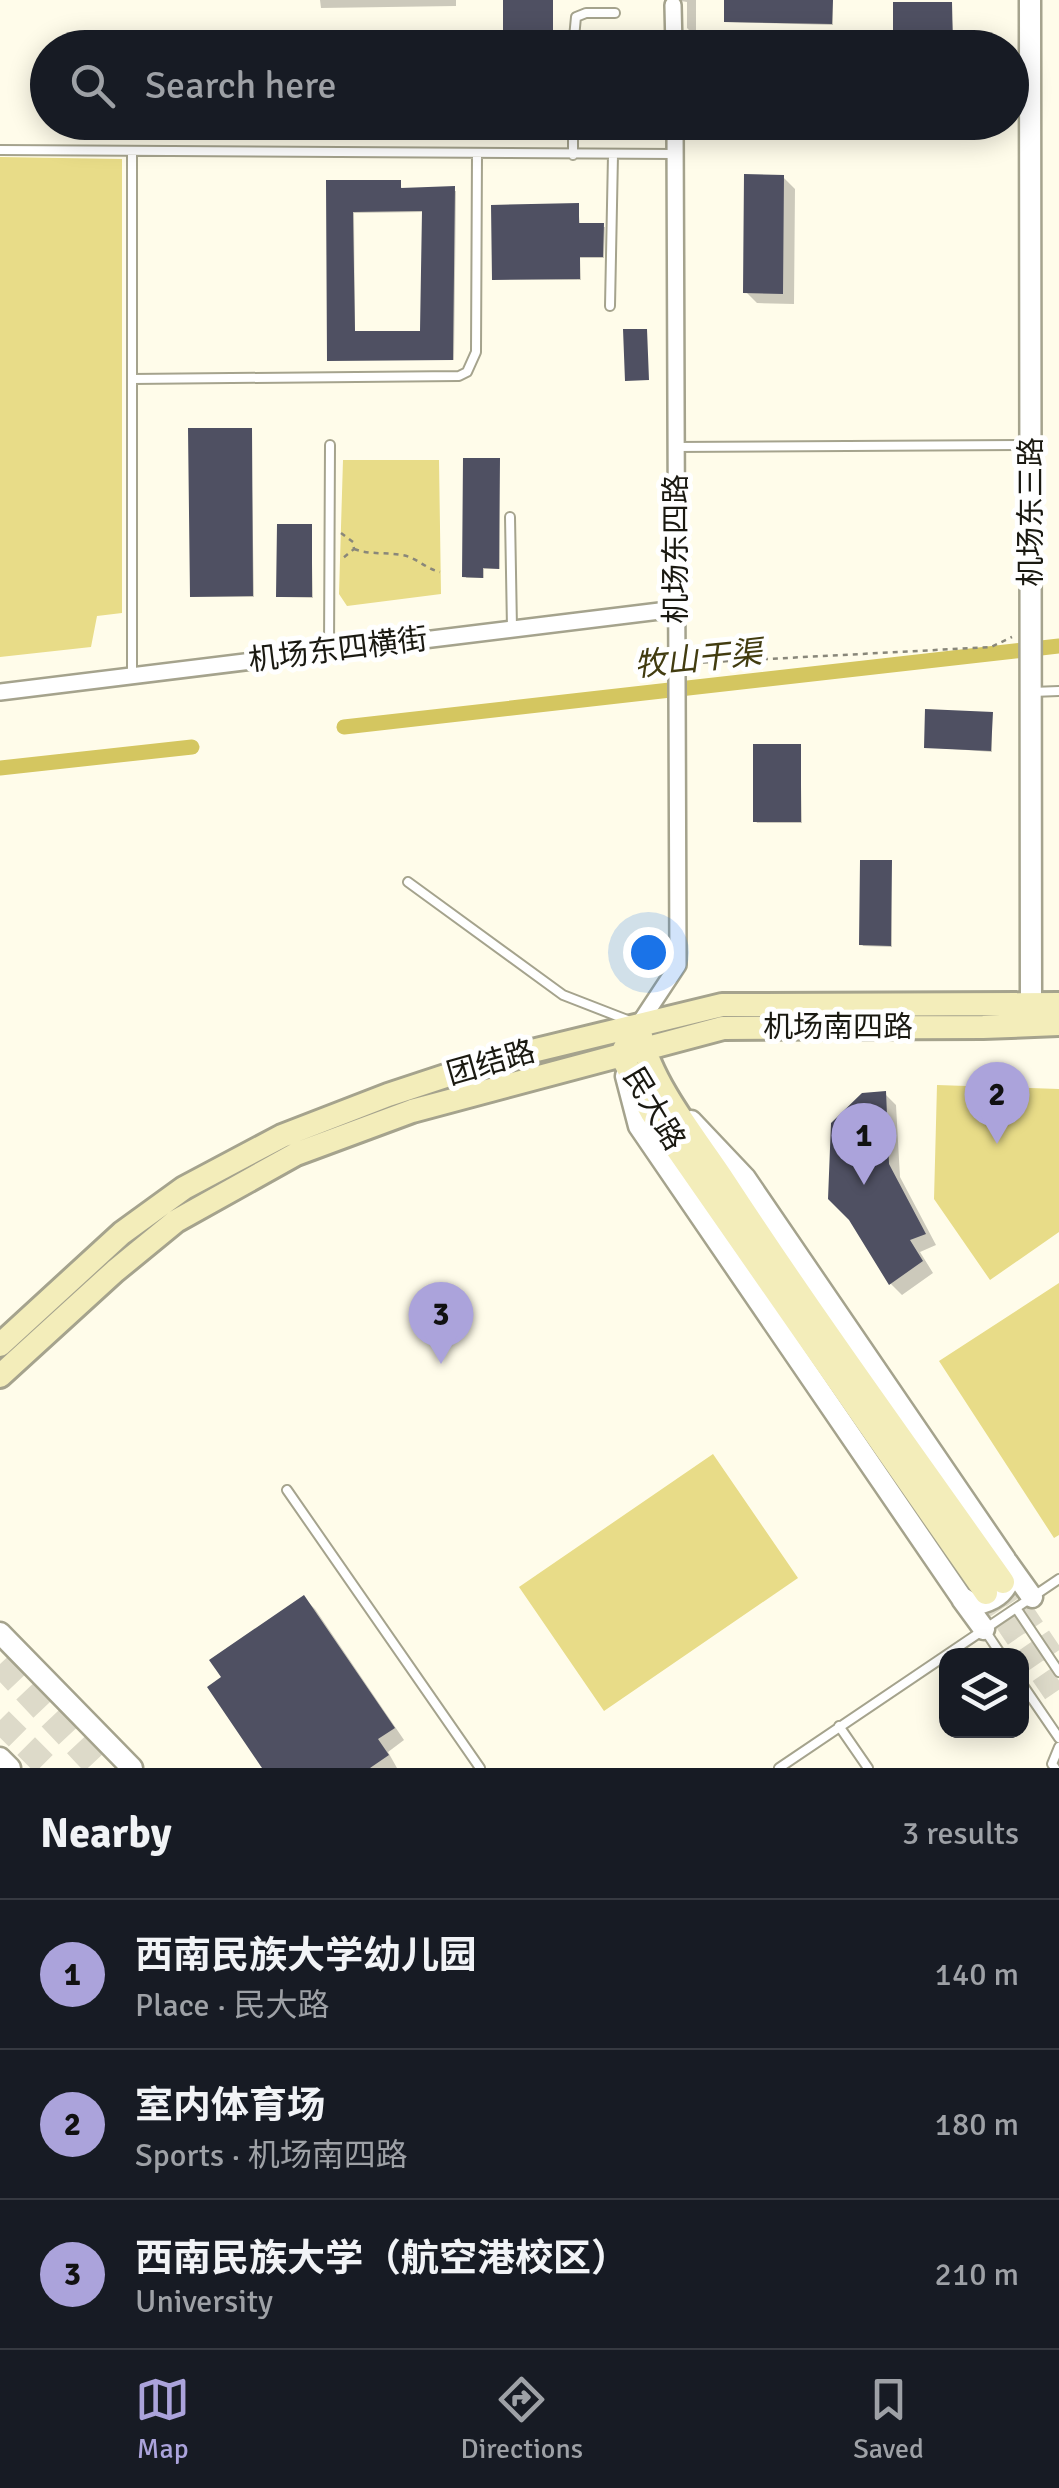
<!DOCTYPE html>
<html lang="en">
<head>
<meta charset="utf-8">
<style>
	body { margin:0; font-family:Signika,"Noto Sans SC",sans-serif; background:#242831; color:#f1f3f6 }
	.controls { position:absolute; right:30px; bottom:30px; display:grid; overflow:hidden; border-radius:20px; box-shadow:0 5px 25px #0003 }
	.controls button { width:90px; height:90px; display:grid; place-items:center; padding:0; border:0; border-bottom:2px solid #363941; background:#171b24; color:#f1f3f6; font:50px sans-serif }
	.you { position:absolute; left:648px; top:952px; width:35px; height:35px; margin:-25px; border:8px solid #fff; border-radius:50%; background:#1a73e8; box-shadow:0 0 0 15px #1a73e833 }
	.badge { display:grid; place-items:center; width:65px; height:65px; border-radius:50%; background:#aba3db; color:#111; font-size:32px; font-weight:700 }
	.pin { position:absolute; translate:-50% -82px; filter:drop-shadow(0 2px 5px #0008) }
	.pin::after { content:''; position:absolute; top:52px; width:35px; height:30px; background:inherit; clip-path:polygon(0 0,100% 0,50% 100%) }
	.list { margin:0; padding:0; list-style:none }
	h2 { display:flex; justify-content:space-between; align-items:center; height:130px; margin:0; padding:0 40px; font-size:42px }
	h2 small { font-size:32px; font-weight:400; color:#9ea1a6 }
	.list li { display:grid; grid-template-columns:65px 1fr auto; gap:30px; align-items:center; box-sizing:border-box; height:150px; padding:0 40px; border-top:2px solid #363941 }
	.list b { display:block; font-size:38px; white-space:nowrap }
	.list p { margin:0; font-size:32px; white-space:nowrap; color:#9ea1a6 }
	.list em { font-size:32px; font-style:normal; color:#9ea1a6 }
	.icon { flex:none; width:55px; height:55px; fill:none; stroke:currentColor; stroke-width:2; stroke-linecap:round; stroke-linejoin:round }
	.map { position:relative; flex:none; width:1059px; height:1768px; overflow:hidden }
	.search { position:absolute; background:#171b24; box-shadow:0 5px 25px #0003; left:30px; right:30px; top:30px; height:110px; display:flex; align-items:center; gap:25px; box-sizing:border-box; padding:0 35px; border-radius:55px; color:#9ea1a6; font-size:38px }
	.sheet { height:580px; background:#171b24 }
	nav { display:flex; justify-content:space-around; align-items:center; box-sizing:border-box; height:140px; border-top:2px solid #363941; background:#171b24; font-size:28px; color:#9ea1a6 }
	nav a { display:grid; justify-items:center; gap:5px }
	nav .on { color:#aba3db }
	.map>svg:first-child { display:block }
</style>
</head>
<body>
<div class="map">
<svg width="1059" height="1768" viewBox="0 0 1059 1768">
	<rect width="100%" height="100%" fill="#fffcea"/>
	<path fill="#e8dc88" d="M0,157L122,159V613L97,616L91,647L0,657Z
		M343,460H439L441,594L347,606L339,594Z
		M937,1085L1059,1089V1232L990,1280L934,1199Z
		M1059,1283V1535L1054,1538L939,1361Z
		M713,1454L798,1578L604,1711L519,1587Z"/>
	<path fill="#0003" fill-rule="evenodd" d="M320,0H456V6L321,8Z
		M664,0H696V37L687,28V2L681,1L670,9V33L665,28Z
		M727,0H833V25L728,22Z
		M951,5L954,48H886L896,45Z
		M506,122H555V134H508Z
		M711,122H825V126Z
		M783,177L795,189L794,304L757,303L746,292Z
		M329,182L400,183L402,190L456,191L454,360H329ZM425,212L423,333L355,334L354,213Z
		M578,206L580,226L605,227L604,258H580L581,280L495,279Z
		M251,430L254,597H194L192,596Z
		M499,461L500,569H484V578H466Z
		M311,527L313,598L281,597L279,596Z
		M992,715V752L926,747Z
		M800,746L802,823H757L756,821Z
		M891,863L892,947L863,946L862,944Z
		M885,1094L896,1105L900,1177L936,1245L920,1252L933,1273L902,1295L891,1284L851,1219Z
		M304,1598L315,1609L404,1740L388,1752L397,1768H266L224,1678Z"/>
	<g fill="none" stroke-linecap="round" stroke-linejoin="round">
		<path stroke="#d4c660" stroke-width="15" d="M344,727L1059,646
			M0,768L192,747"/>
	</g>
	<path fill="#4f5062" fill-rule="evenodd" d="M503,0H553V48H503Z
		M724,0H833L832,24L724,22Z
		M893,2H952L953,48H893Z
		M744,174L784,175L783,294L743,293Z
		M326,180H401V188L455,186L453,360L327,361ZM422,211L420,331H355L353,212Z
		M579,203V223H604L603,257H580V279L492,280L491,205Z
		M623,329H647L649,380L625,381Z
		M188,428H252L253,596L190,597Z
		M463,458H500L499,569L483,568V578L462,577Z
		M277,524H312V597H276Z
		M925,709L993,712L991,751L924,748Z
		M753,744H801V822H753Z
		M860,860H892L891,946L859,945Z
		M886,1091L889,1164L926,1234L910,1240L923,1261L889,1285L849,1220L828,1199L831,1123L862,1093Z
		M304,1595L395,1728L378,1739L389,1755L370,1768H262L207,1687L221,1677L209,1660Z"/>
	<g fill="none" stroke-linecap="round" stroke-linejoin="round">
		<path stroke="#dddac9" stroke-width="22" stroke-dasharray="22 11" stroke-linecap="butt" d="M1003,1582L1059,1665
			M986,1593L1059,1700"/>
		<path stroke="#dddac9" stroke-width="25" stroke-dasharray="25 12" stroke-linecap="butt" d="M0,1664L98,1768
			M0,1720L48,1768"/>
		<defs>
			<path id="service" d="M573,48L576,17L586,13H615
				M573,122V155
				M0,150L675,154
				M132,152V676
				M610,306L613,155
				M132,379L459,376L467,372L476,352L477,154
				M675,447L1031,445
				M510,517L512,628
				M329,651L330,445
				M1032,692L1059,691
				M408,882L563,995L630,1021
				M287,1490L480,1768
				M1016,1608L1059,1672
				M984,1629L1002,1656
				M1022,1684L1059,1738
				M839,1726L868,1768
				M779,1768L1059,1579
				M1055,1768L1052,1764L1059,1747"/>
			<path id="minor" d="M673,5L674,48
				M0,692L676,609
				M639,1024L678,965L675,122"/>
			<path id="tertiary" d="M1030,0L1031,1018
				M626,1076L639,1126L961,1597L974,1605C993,1601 1005,1594 1011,1575L1005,1559L745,1178L691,1121
				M1007,1562L1032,1597
				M962,1599L984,1629
				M0,1633L132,1768
				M0,1758L10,1768"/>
			<path id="secondary" d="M641,1036C651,1084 697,1140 724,1181C813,1317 909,1449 1003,1582
				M627,1044L621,1055L652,1113L986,1593
				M0,1345L122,1233L184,1188L282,1136L388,1095L491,1061L722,1005L1059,1004
				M0,1376L115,1271L176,1221L296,1154L412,1111L723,1028L983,1027L1059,1024"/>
		</defs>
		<use href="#service" stroke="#a5a38d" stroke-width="12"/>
		<use href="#minor" stroke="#a5a38d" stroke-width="20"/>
		<use href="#tertiary" stroke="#a5a38d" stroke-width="25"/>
		<use href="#secondary" stroke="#a5a38d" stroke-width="28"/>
		<path stroke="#89877a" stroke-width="2.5" stroke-dasharray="5 5" stroke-linecap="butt" d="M341,533L353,542L354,549L343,558
			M354,549C370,555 386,552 402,555C416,557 426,569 440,572
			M693,663L991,647L1012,637"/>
		<use href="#service" stroke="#fff" stroke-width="8"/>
		<use href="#minor" stroke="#fff" stroke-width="15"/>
		<use href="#tertiary" stroke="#fff" stroke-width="20"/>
		<use href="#secondary" stroke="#f3edba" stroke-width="22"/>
	</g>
	<g text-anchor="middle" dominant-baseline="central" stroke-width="10" stroke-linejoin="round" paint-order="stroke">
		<g font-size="30" fill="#1a1911" stroke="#fff">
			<text transform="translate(1031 512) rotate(-90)">机场东三路</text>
			<text transform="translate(676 549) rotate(-90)">机场东四路</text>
			<text transform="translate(338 650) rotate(-7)">机场东四横街</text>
			<text x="838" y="1027">机场南四路</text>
			<text transform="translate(491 1063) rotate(-16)">团结路</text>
			<text transform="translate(654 1109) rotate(59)">民大路</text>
		</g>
		<g font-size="32" font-style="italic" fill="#423c10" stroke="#fff">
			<text transform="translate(698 659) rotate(-6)">牧山干渠</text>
		</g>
	</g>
</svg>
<div class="controls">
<button><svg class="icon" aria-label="layers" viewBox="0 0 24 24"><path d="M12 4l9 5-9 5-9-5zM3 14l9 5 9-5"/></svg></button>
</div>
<div class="you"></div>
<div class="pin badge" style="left:864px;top:1185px">1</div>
<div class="pin badge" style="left:997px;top:1144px">2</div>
<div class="pin badge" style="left:441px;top:1364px">3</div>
<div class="search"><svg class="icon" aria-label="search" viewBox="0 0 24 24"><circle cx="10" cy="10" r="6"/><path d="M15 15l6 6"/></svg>Search here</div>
</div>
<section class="sheet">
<h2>Nearby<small>3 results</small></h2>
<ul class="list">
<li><span class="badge">1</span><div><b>西南民族大学幼儿园</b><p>Place · 民大路</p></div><em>140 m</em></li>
<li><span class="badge">2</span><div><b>室内体育场</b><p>Sports · 机场南四路</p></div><em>180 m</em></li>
<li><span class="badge">3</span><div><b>西南民族大学（航空港校区）</b><p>University</p></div><em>210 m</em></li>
</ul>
</section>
<nav>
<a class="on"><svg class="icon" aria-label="map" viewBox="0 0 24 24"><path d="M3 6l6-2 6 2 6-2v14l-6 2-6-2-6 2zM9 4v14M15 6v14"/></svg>Map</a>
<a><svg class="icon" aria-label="directions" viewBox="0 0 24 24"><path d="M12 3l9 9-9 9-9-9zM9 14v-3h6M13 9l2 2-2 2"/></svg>Directions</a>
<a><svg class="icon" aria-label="saved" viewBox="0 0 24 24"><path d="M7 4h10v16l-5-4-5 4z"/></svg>Saved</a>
</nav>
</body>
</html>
